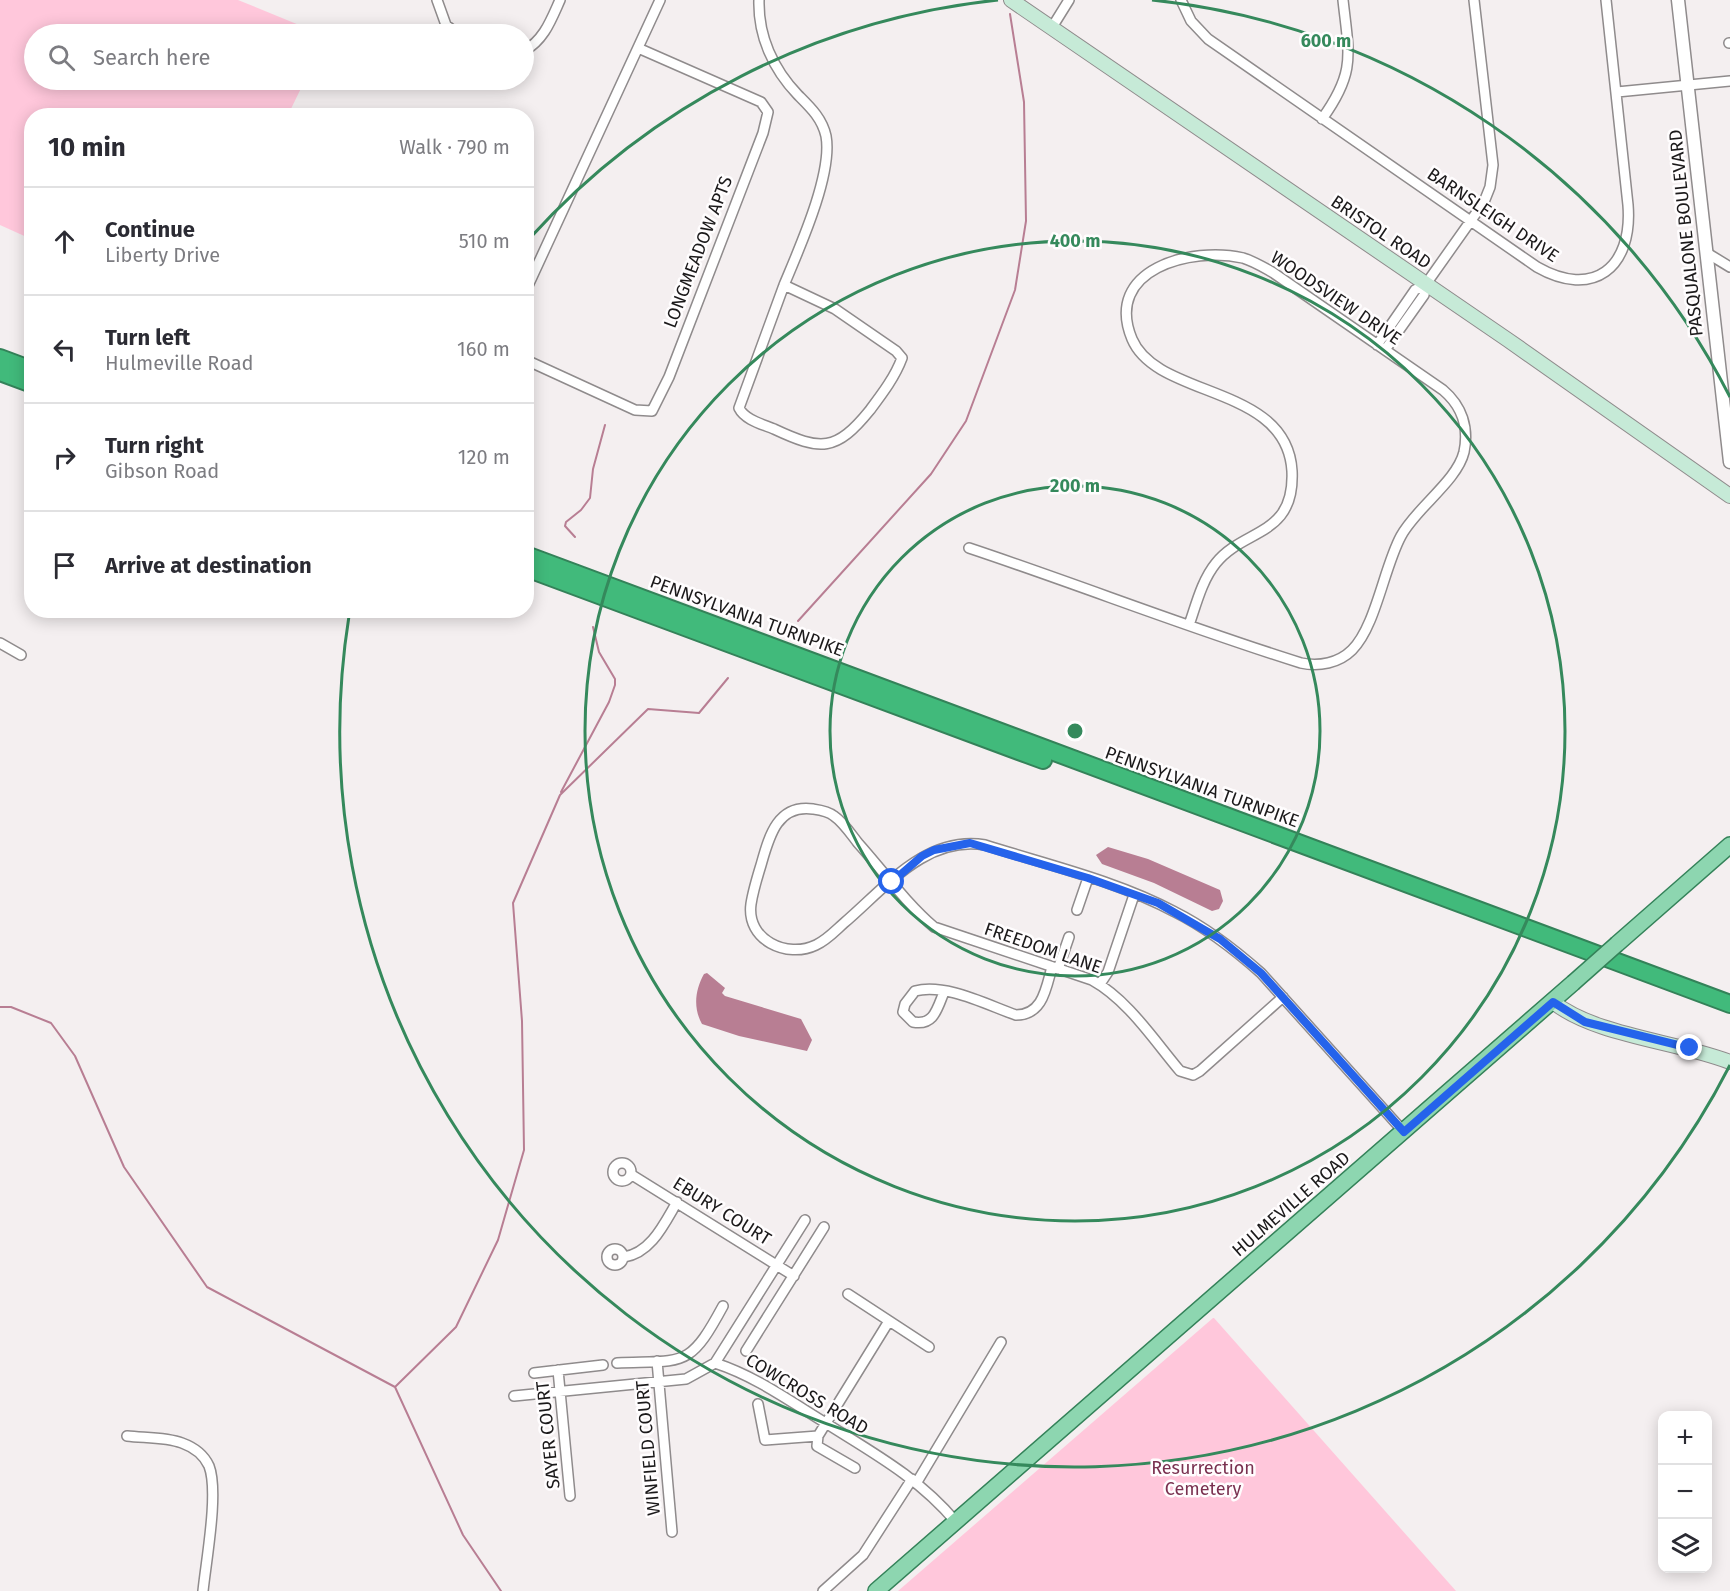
<!DOCTYPE html>
<html lang="en">
<head>
<meta charset="utf-8">
<style>
	body { margin:0; font-family:"Fira Sans",sans-serif; background:#f2f2f3; color:#2b2b33 }
	.controls { position:absolute; right:18px; bottom:18px; display:grid; overflow:hidden; border-radius:12px; box-shadow:0 3px 15px #0003 }
	.controls button { width:54px; height:54px; display:grid; place-items:center; padding:0; border:0; border-bottom:2px solid #e1e1e2; background:#fff; color:#2b2b33; font:30px sans-serif }
	.stop { position:absolute; width:18px; height:18px; margin:-14px; border:4px solid #2563eb; border-radius:50%; background:#fff }
	.stop.end { background:#2563eb; border-color:#fff; box-shadow:0 2px 6px #0008 }
	.list { margin:0; padding:0; list-style:none }
	h2 { display:flex; justify-content:space-between; align-items:center; height:78px; margin:0; padding:0 24px; font-size:26px }
	h2 small { font-size:20px; font-weight:400; color:#7c7c81 }
	.list li { display:grid; grid-template-columns:39px 1fr auto; gap:18px; align-items:center; box-sizing:border-box; height:108px; padding:0 24px; border-top:2px solid #e1e1e2 }
	.list b { display:block; font-size:22px; white-space:nowrap }
	.list p { margin:0; font-size:20px; white-space:nowrap; color:#7c7c81 }
	.list em { font-size:20px; font-style:normal; color:#7c7c81 }
	.icon { flex:none; width:33px; height:33px; fill:none; stroke:currentColor; stroke-width:2; stroke-linecap:round; stroke-linejoin:round }
	.map { position:relative; flex:none; width:1730px; height:1591px; overflow:hidden }
	.search { position:absolute; background:#fff; box-shadow:0 3px 15px #0003; left:24px; top:24px; width:510px; height:66px; display:flex; align-items:center; gap:15px; box-sizing:border-box; padding:0 21px; border-radius:33px; color:#7c7c81; font-size:22px }
	.panel { position:absolute; background:#fff; box-shadow:0 3px 15px #0003; left:24px; top:108px; width:510px; height:510px; border-radius:24px }
	.map>svg:first-child { display:block }
</style>
</head>
<body>
<div class="map">
<svg width="1730" height="1591" viewBox="0 0 1730 1591">
	<rect width="100%" height="100%" fill="#f4eff0"/>
	<path fill="#ffc7db" d="M0,0H238L321,34H34V80H305L288,115L32,116L31,239L0,225Z
		M1214,1318L1456,1591H898L1213,1318Z"/>
	<path fill="#b87e93" d="M1108,847L1148,859L1220,890L1223,901L1219,909L1212,911L1154,883L1102,864L1096,855Z
		M707,973L725,988L722,993L725,996L801,1019L812,1040L807,1051L739,1036L702,1024C693,1008 695,990 704,974Z"/>
	<g fill="none" stroke-linecap="round" stroke-linejoin="round">
		<path stroke="#b87e93" stroke-width="2" d="M575,537L565,526L566,522L581,510L590,498L593,469L605,425
			M798,621L931,474L966,421L1015,290L1026,221L1024,102L1010,14
			M561,792L609,702L615,685V679L599,652L593,627
			M0,1007H11L51,1023L75,1056L124,1167L207,1287L395,1387L463,1535L501,1591
			M395,1387L456,1327L498,1240L524,1150L522,1021L513,903L560,795L648,709L699,713L728,678"/>
		<defs>
			<path id="minor" d="M437,0L446,25L457,34
				M759,0C758,36 773,69 798,95C810,107 822,118 826,136C833,174 799,249 784,285
				M1181,0L1191,21L1208,39L1537,267C1593,299 1633,268 1628,205L1606,0
				M1051,29L1069,0
				M1729,43H1730
				M524,51C544,40 551,20 560,0
				M1617,92L1730,81
				M1322,119C1356,72 1349,55 1343,0
				M1707,253L1730,267
				M784,285L835,309L896,351L902,358C895,377 882,394 870,410C836,452 821,451 774,429C762,424 745,420 739,408Z
				M526,290L660,0
				M1377,345L1415,290L1426,284
				M1385,350L1424,295L1426,284L1484,202L1490,187L1493,165L1474,0
				M526,360L635,410L652,411L669,377L763,133L768,112L761,102L638,48
				M969,548C1080,585 1189,628 1301,663C1319,667 1339,663 1352,650C1376,626 1384,567 1401,536C1416,508 1457,481 1464,452C1469,428 1462,406 1443,390L1272,272C1263,267 1253,261 1243,258C1192,246 1103,269 1132,339C1157,399 1287,384 1292,471C1295,537 1244,528 1216,563C1202,580 1196,605 1189,625
				M0,643L21,655
				M1077,910L1088,878
				M1058,969L1069,937
				M1100,984L1108,972L1134,895
				M944,992C937,1009 934,1026 913,1022L903,1012L905,1004L915,991C946,983 987,1005 1016,1015C1043,1015 1046,988 1052,967
				M1283,997L1200,1071L1193,1075L1180,1071C1153,1039 1128,1000 1092,980L934,927C906,903 883,871 858,843C851,834 843,822 834,816C828,811 820,810 813,809C777,804 769,837 761,865C757,878 753,891 751,904C746,940 787,959 816,945C827,940 835,931 844,923C885,888 926,835 985,845C1048,865 1117,881 1175,912C1207,928 1234,949 1261,973L1404,1132
				M613 1172a9 9 0 1 1 18 0a9 9 0 1 1-18 0Z
				M632,1175L794,1276
				M607 1257a8 8 0 1 1 16 0a8 8 0 1 1-16 0Z
				M624,1257C651,1253 664,1224 677,1202
				M848,1294L929,1347
				M746,1351L824,1227
				M657,1361L672,1532
				M617,1363C685,1360 689,1369 723,1306
				M715,1363L805,1220
				M558,1370L570,1496
				M534,1373L603,1365
				M514,1396L686,1379L715,1363C755,1376 788,1400 824,1422C873,1453 918,1477 956,1522
				M758,1404L765,1440L818,1436L889,1321
				M127,1436C144,1438 166,1437 182,1443C193,1447 204,1455 209,1466C219,1492 206,1561 203,1591
				M818,1436L817,1446L855,1468
				M917,1482L1001,1342
				M823,1591L863,1555L912,1479"/>
			<path id="tertiary" d="M1678,0L1730,462"/>
			<path id="secondary" d="M1011,0L1508,340L1730,496
				M1553,1002C1596,1036 1676,1041 1730,1062"/>
			<path id="primary" d="M1617,944L1730,845
				M876,1591L1573,983"/>
			<path id="motorway" d="M0,358L32,370
				M0,372L32,384
				M526,555L1730,1004
				M526,568L1043,760"/>
		</defs>
		<use href="#minor" stroke="#8f8b8c" stroke-width="12"/>
		<use href="#tertiary" stroke="#8f8b8c" stroke-width="15"/>
		<use href="#secondary" stroke="#8f8b8c" stroke-width="16"/>
		<use href="#primary" stroke="#348259" stroke-width="18"/>
		<use href="#motorway" stroke="#348259" stroke-width="20"/>
		<use href="#minor" stroke="#fff" stroke-width="9"/>
		<use href="#tertiary" stroke="#fff" stroke-width="12"/>
		<use href="#secondary" stroke="#c6ead7" stroke-width="14"/>
		<use href="#primary" stroke="#8dd6b0" stroke-width="15"/>
		<use href="#motorway" stroke="#41ba7b" stroke-width="16"/>
		<defs>
			<path id="primary-bridge" d="M1573,983L1617,944"/>
		</defs>
		<use href="#primary-bridge" stroke="#348259" stroke-width="18" stroke-linecap="butt"/>
		<use href="#primary-bridge" stroke="#8dd6b0" stroke-width="15"/>
	</g>
	<g fill="none" stroke-linecap="round" stroke-linejoin="round">
		<path stroke="#2563eb" stroke-width="8" d="M892,882L922,856L934,850L970,843L1088,878L1158,903L1220,939L1261,973L1404,1132L1553,1002L1585,1022L1690,1048"/>
	</g>
	<g fill="none" stroke="#35895c" stroke-width="3">
		<circle cx="1075" cy="731" r="245"/>
		<circle cx="1075" cy="731" r="490"/>
		<path d="M1730 1065A735 735 0 0 1 349 616M529 239A735 735 0 0 1 998 0M1152 0A735 735 0 0 1 1730 397"/>
	</g>
	<g text-anchor="middle" dominant-baseline="central" stroke-width="5" stroke-linejoin="round" paint-order="stroke">
		<g font-size="18" fill="#1b191a" stroke="#fffdfe">
			<text transform="translate(1493 215) rotate(34)">BARNSLEIGH DRIVE</text>
			<text transform="translate(1381 232) rotate(34)">BRISTOL ROAD</text>
			<text transform="translate(1686 233) rotate(-96)">PASQUALONE BOULEVARD</text>
			<text transform="translate(698 252) rotate(-69)">LONGMEADOW APTS</text>
			<text transform="translate(1336 298) rotate(34)">WOODSVIEW DRIVE</text>
			<text transform="translate(747 616) rotate(20)">PENNSYLVANIA TURNPIKE</text>
			<text transform="translate(1202 787) rotate(20)">PENNSYLVANIA TURNPIKE</text>
			<text transform="translate(1043 948) rotate(19)">FREEDOM LANE</text>
			<text transform="translate(1291 1204) rotate(-41)">HULMEVILLE ROAD</text>
			<text transform="translate(722 1211) rotate(32)">EBURY COURT</text>
			<text transform="translate(807 1394) rotate(31)">COWCROSS ROAD</text>
			<text transform="translate(548 1435) rotate(-96)">SAYER COURT</text>
			<text transform="translate(648 1448) rotate(-95)">WINFIELD COURT</text>
		</g>
		<g font-size="18" fill="#7a3150" stroke="#fffdfe">
			<text x="1203" y="1468">Resurrection<tspan x="1203" dy="21">Cemetery</tspan></text>
		</g>
	</g>
	<circle cx="1075" cy="731" r="9" fill="#35895c" stroke="#fffdfe" stroke-width="3"/>
	<g font-size="18" text-anchor="middle" font-weight="bold" fill="#35895c" stroke="#fffdfe" stroke-width="5" stroke-linejoin="round" paint-order="stroke">
		<text x="1326" y="47">600 m</text>
		<text x="1075" y="247">400 m</text>
		<text x="1075" y="492">200 m</text>
	</g>
</svg>
<div class="controls">
<button>+</button>
<button>−</button>
<button><svg class="icon" aria-label="layers" viewBox="0 0 24 24"><path d="M12 4l9 5-9 5-9-5zM3 14l9 5 9-5"/></svg></button>
</div>
<div class="stop" style="left:892px;top:882px"></div>
<div class="stop end" style="left:1690px;top:1048px"></div>
<div class="search"><svg class="icon" aria-label="search" viewBox="0 0 24 24"><circle cx="10" cy="10" r="6"/><path d="M15 15l6 6"/></svg>Search here</div>
<section class="panel">
<h2>10 min<small>Walk · 790 m</small></h2>
<ul class="list">
<li><svg class="icon" aria-label="ahead" viewBox="0 0 24 24"><path d="M12 20V5M6 11l6-6 6 6"/></svg><div><b>Continue</b><p>Liberty Drive</p></div><em>510 m</em></li>
<li><svg class="icon" aria-label="left" viewBox="0 0 24 24"><path d="M17 20v-9H6M10 6l-5 5 5 5"/></svg><div><b>Turn left</b><p>Hulmeville Road</p></div><em>160 m</em></li>
<li><svg class="icon" aria-label="right" viewBox="0 0 24 24"><path d="M7 20v-9h11M14 6l5 5-5 5"/></svg><div><b>Turn right</b><p>Gibson Road</p></div><em>120 m</em></li>
<li><svg class="icon" aria-label="arrive" viewBox="0 0 24 24"><path d="M6 21V4h12l-3 4 3 4H6"/></svg><div><b>Arrive at destination</b></div></li>
</ul>
</section>
</div>
</body>
</html>
